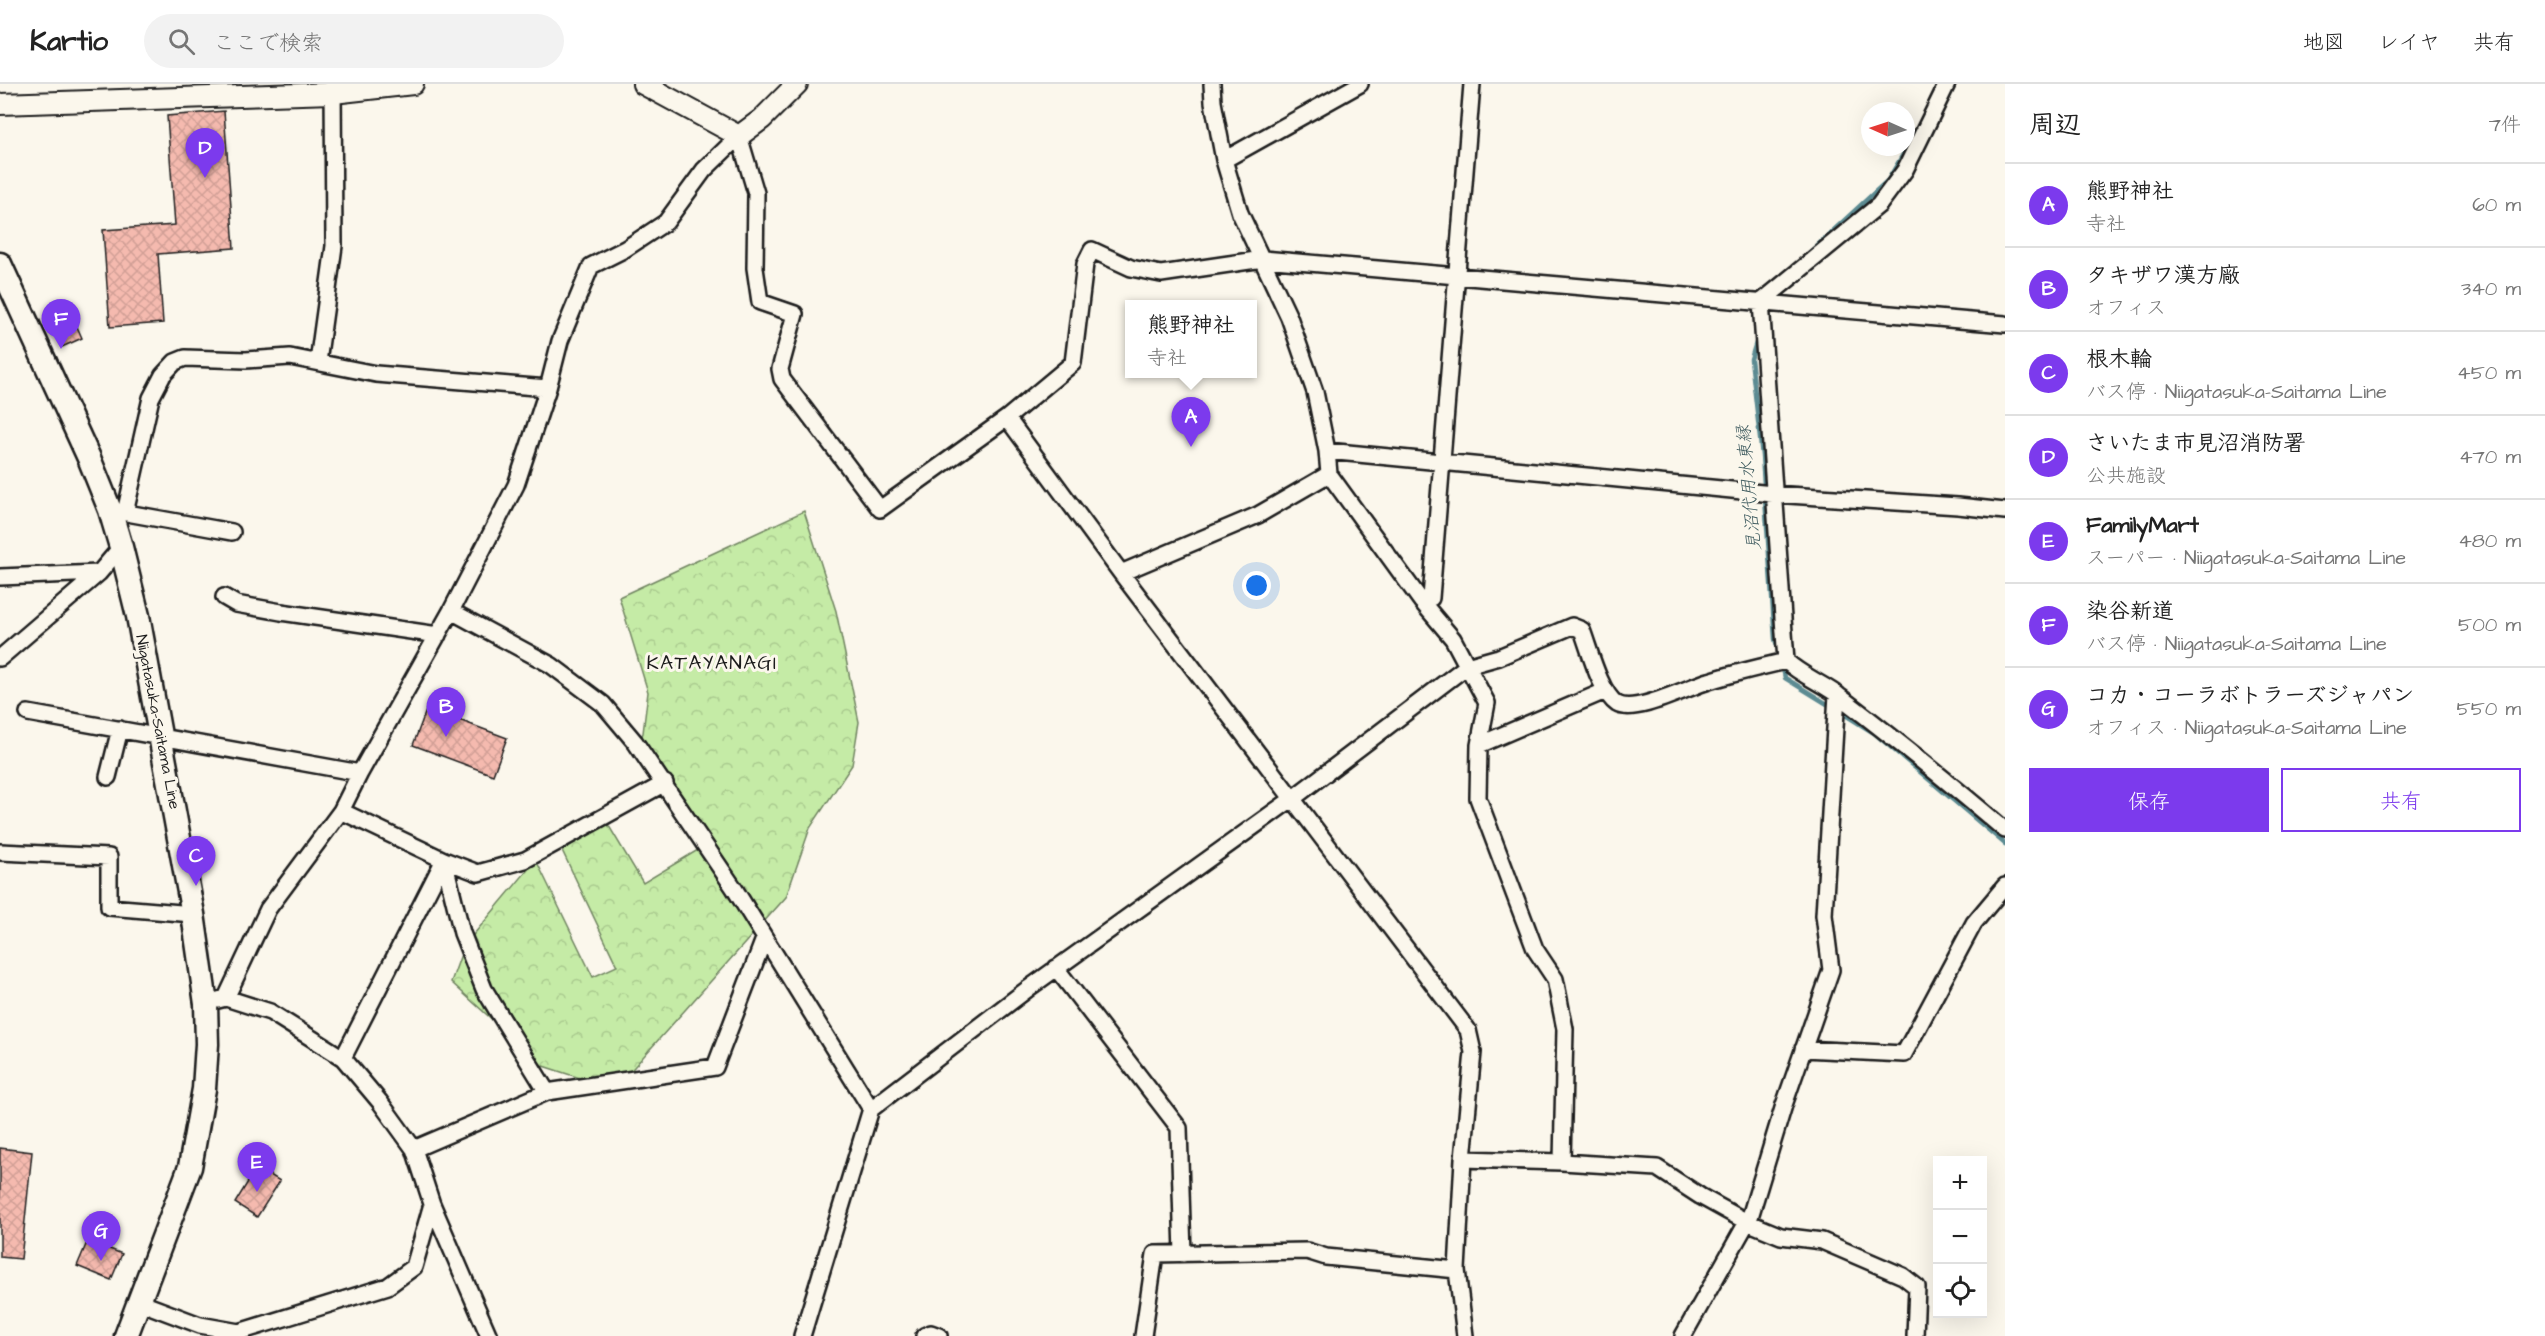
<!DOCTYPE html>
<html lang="ja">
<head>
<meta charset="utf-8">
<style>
	body { margin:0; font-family:"Architects Daughter","Klee One",sans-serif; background:#f2f2f2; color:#222 }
	.controls { position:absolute; right:18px; bottom:18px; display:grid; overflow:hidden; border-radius:0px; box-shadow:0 6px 24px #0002 }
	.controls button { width:54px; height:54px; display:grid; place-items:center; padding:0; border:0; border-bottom:2px solid #e0e0e0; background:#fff; color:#222; font:30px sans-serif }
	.compass { position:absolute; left:1861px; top:18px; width:54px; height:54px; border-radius:50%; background:#fff; box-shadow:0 6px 24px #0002; rotate:273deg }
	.you { position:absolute; left:1257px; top:502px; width:21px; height:21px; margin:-15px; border:4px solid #fff; border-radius:50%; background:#1a73e8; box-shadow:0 0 0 9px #1a73e833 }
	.badge { display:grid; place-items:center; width:39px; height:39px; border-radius:50%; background:#7c3aed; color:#fff; font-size:20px; font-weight:700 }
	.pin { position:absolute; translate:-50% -50px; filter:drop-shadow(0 2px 3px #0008) }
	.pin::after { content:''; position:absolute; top:32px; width:21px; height:18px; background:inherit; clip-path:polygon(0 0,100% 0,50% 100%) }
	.popup { position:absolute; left:1125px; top:216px; width:132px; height:78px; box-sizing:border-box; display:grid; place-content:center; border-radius:0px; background:#fff; filter:drop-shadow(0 2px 4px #0005); font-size:20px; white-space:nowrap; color:#767676 }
	.popup b { font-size:22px; color:#222 }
	.popup::after { content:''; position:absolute; left:50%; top:100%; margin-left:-12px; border:12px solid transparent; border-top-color:#fff }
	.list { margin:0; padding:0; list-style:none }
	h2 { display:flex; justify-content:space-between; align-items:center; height:78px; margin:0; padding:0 24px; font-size:26px }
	h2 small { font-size:20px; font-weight:400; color:#767676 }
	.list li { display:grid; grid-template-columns:39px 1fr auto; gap:18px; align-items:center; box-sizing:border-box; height:84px; padding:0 24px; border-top:2px solid #e0e0e0 }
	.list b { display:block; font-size:22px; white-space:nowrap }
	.list p { margin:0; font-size:20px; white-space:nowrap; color:#767676 }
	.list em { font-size:20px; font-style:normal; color:#767676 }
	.actions { display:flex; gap:12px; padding:18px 24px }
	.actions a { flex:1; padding:14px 0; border:2px solid #7c3aed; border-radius:0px; text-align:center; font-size:21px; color:#7c3aed }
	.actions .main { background:#7c3aed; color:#fff }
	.icon { flex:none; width:33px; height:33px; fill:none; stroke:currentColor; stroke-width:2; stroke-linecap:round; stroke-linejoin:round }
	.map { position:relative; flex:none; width:2005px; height:1252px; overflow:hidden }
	header { display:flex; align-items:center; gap:36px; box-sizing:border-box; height:84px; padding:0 30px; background:#fff; border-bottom:2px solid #e0e0e0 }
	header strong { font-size:28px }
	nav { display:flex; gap:33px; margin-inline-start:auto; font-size:21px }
	.search { width:420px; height:54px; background:#f2f2f2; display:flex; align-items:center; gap:15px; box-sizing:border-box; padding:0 21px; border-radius:33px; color:#767676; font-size:22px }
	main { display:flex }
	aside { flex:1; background:#fff }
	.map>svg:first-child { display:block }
</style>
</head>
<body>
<header>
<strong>Kartio</strong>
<div class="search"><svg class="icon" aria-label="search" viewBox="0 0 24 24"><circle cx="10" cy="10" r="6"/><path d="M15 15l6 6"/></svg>ここで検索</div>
<nav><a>地図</a><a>レイヤ</a><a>共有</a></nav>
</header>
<main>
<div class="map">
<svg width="2005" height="1252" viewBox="0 0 2005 1252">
	<defs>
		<pattern id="forest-crowns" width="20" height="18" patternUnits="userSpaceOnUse" patternTransform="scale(1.5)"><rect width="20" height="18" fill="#c5eba6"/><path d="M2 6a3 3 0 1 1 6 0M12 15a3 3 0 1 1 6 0" fill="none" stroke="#a9c98e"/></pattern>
		<pattern id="building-cross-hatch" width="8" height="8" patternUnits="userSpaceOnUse" patternTransform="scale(1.5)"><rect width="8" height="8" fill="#f5baaf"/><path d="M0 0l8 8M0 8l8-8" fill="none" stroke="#d19f96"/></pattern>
	</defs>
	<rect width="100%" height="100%" fill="#fbf7ec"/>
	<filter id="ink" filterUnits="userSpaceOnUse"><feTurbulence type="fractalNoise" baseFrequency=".0167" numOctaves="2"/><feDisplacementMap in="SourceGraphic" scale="12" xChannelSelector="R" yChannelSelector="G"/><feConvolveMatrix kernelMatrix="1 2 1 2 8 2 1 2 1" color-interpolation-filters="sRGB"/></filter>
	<g filter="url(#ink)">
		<path fill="url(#forest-crowns)" stroke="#708461" stroke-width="1.5" d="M804,427L836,527L859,638L852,681L810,744L786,813L618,1001L586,996L543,982L451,898L464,862L536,776L593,893L617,882L560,762L606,737L643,799L708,760L639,658L643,649L648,608L619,513Z"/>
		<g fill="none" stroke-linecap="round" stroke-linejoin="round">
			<path stroke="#5b8b92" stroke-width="4.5" d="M1934,12L1938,0
				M1809,169L1888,96L1911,57
				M1758,252L1751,275L1762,372L1775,555L1779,568
				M1782,579L1785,594L1832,623
				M1839,627L1874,649L2005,760"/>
		</g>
		<path fill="url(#building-cross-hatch)" stroke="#1c1c1c" stroke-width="1.5" d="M224,27L234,164L158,170L163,239L110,243L103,146L175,141L167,32Z
			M75,238L82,254L62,263L56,247Z
			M427,624L507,654L493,691L413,661Z
			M0,1064L32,1068L21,1175L0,1173Z
			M257,1083L280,1097L257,1133L235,1119Z
			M88,1156L122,1170L111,1196L77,1182Z"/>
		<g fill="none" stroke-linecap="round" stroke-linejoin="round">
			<defs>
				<path id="minor" d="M1212,0L1213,18L1224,76L1240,129L1289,233L1315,308L1327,367L1329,390L1422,518L1453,555L1487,619L1479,661L1478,714L1535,865L1555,895L1565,945L1562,1078
					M1947,0L1905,86L1879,121L1761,218L1786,577C1803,593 1825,600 1843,615C1898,657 1952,701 2005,746
					M1224,76L1360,0
					M318,278L334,162L333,0
					M1007,334L1121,489L1468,946L1473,968L1463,1075L1457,1186L1465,1252
					M1327,367L1773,410L1958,422L2005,427
					M116,427L232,448
					M125,429L151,314L163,291L175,278L185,274L246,276L290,273L376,290L548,304
					M1121,489L1258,431L1329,390
					M0,493L99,489
					M224,513L236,520L281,528L438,551
					M1422,518L1431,514L1472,0
					M451,527L551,581L603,620L635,658L734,804L871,1025
					M0,574L99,489L121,463
					M28,629L360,689
					M1479,661L1605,607
					M108,693L120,645
					M341,727L444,776L462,849L484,905L547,1008
					M0,768L109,773V823L193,830
					M1056,884L1179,1044L1183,1170
					M226,914L268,825L341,727L360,689L451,527L516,401L548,304L560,257L591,182L625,165L666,138L704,86L739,52L756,109L755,184L760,218L795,230L780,285L782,295L880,425L1007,334L1073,279L1085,180L1092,166L1131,184L1161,190L1263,175L2005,240
					M218,916L226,914L270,928L343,974L380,1018L414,1065L432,1120L489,1252
					M1803,965L1904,970L1974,839L2005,802
					M343,974L444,776L478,789L525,776L665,699
					M414,1065L547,1008L715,983L764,855
					M1463,1075L1562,1078L1657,1084L1700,1112L1747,1138L1781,1152L1822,1157L1903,1192L1917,1203L1915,1252
					M139,1218L200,1241L239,1248L388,1202L414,1183L432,1120
					M802,1252L871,1025L1029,904L1292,715L1467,582L1499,573L1572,542L1582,546C1589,564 1600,609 1617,620C1635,631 1690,602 1709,597C1734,589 1760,583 1786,577
					M924,1252L931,1249L939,1252
					M1143,1252L1155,1170L1307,1167L1326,1173L1457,1186
					M1683,1252L1750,1133L1784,1021L1831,886L1824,831L1837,610"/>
				<path id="tertiary" d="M643,0L739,52L762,35L797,0
					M0,20L333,9L413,0"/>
				<path id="secondary" d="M0,180L89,374L110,426L121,463L138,532L193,830L206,920L207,960L204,1005L190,1083L126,1252"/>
			</defs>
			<use href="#minor" stroke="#1c1c1c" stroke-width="20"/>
			<use href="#tertiary" stroke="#1c1c1c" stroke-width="24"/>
			<use href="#secondary" stroke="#1c1c1c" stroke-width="27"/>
			<use href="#minor" stroke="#fbf7ec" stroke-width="15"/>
			<use href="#tertiary" stroke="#fbf7ec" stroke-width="20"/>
			<use href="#secondary" stroke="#fbf7ec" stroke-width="22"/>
		</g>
	</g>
	<g text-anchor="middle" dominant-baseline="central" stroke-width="6" stroke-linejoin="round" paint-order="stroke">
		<g font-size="16" fill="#1c1c1c" stroke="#fbf7ec">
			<text transform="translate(158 638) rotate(79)">Niigatasuka-Saitama Line</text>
		</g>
		<g font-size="18" font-style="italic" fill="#415d61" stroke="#fbf7ec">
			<text transform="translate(1749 404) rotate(-95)">見沼代用水東縁</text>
		</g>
		<g font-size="20" letter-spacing="1.5" fill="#1c1c1c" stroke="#fbf7ec">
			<text x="712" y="579">KATAYANAGI</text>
		</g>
	</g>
</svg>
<div class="controls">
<button>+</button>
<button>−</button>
<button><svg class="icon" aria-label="locate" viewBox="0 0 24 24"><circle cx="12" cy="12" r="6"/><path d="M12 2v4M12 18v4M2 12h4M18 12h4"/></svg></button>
</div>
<svg class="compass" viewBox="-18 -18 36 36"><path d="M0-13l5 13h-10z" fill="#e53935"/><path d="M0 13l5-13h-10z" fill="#767676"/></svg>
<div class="you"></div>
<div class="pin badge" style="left:1191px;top:363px">A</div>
<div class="popup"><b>熊野神社</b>寺社</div>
<div class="pin badge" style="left:446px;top:653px">B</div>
<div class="pin badge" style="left:196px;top:802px">C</div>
<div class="pin badge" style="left:205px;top:94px">D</div>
<div class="pin badge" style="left:257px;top:1108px">E</div>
<div class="pin badge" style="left:61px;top:265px">F</div>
<div class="pin badge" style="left:101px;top:1177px">G</div>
</div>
<aside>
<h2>周辺<small>7件</small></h2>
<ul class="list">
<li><span class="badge">A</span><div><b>熊野神社</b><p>寺社</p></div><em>60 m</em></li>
<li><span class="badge">B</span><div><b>タキザワ漢方廠</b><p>オフィス</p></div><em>340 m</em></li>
<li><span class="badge">C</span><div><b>根木輪</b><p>バス停 · Niigatasuka-Saitama Line</p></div><em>450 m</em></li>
<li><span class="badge">D</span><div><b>さいたま市見沼消防署</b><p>公共施設</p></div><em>470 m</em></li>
<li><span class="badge">E</span><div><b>FamilyMart</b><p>スーパー · Niigatasuka-Saitama Line</p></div><em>480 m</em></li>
<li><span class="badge">F</span><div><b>染谷新道</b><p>バス停 · Niigatasuka-Saitama Line</p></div><em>500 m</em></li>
<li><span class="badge">G</span><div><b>コカ・コーラボトラーズジャパン</b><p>オフィス · Niigatasuka-Saitama Line</p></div><em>550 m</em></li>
</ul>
<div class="actions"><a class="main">保存</a><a>共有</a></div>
</aside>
</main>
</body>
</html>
